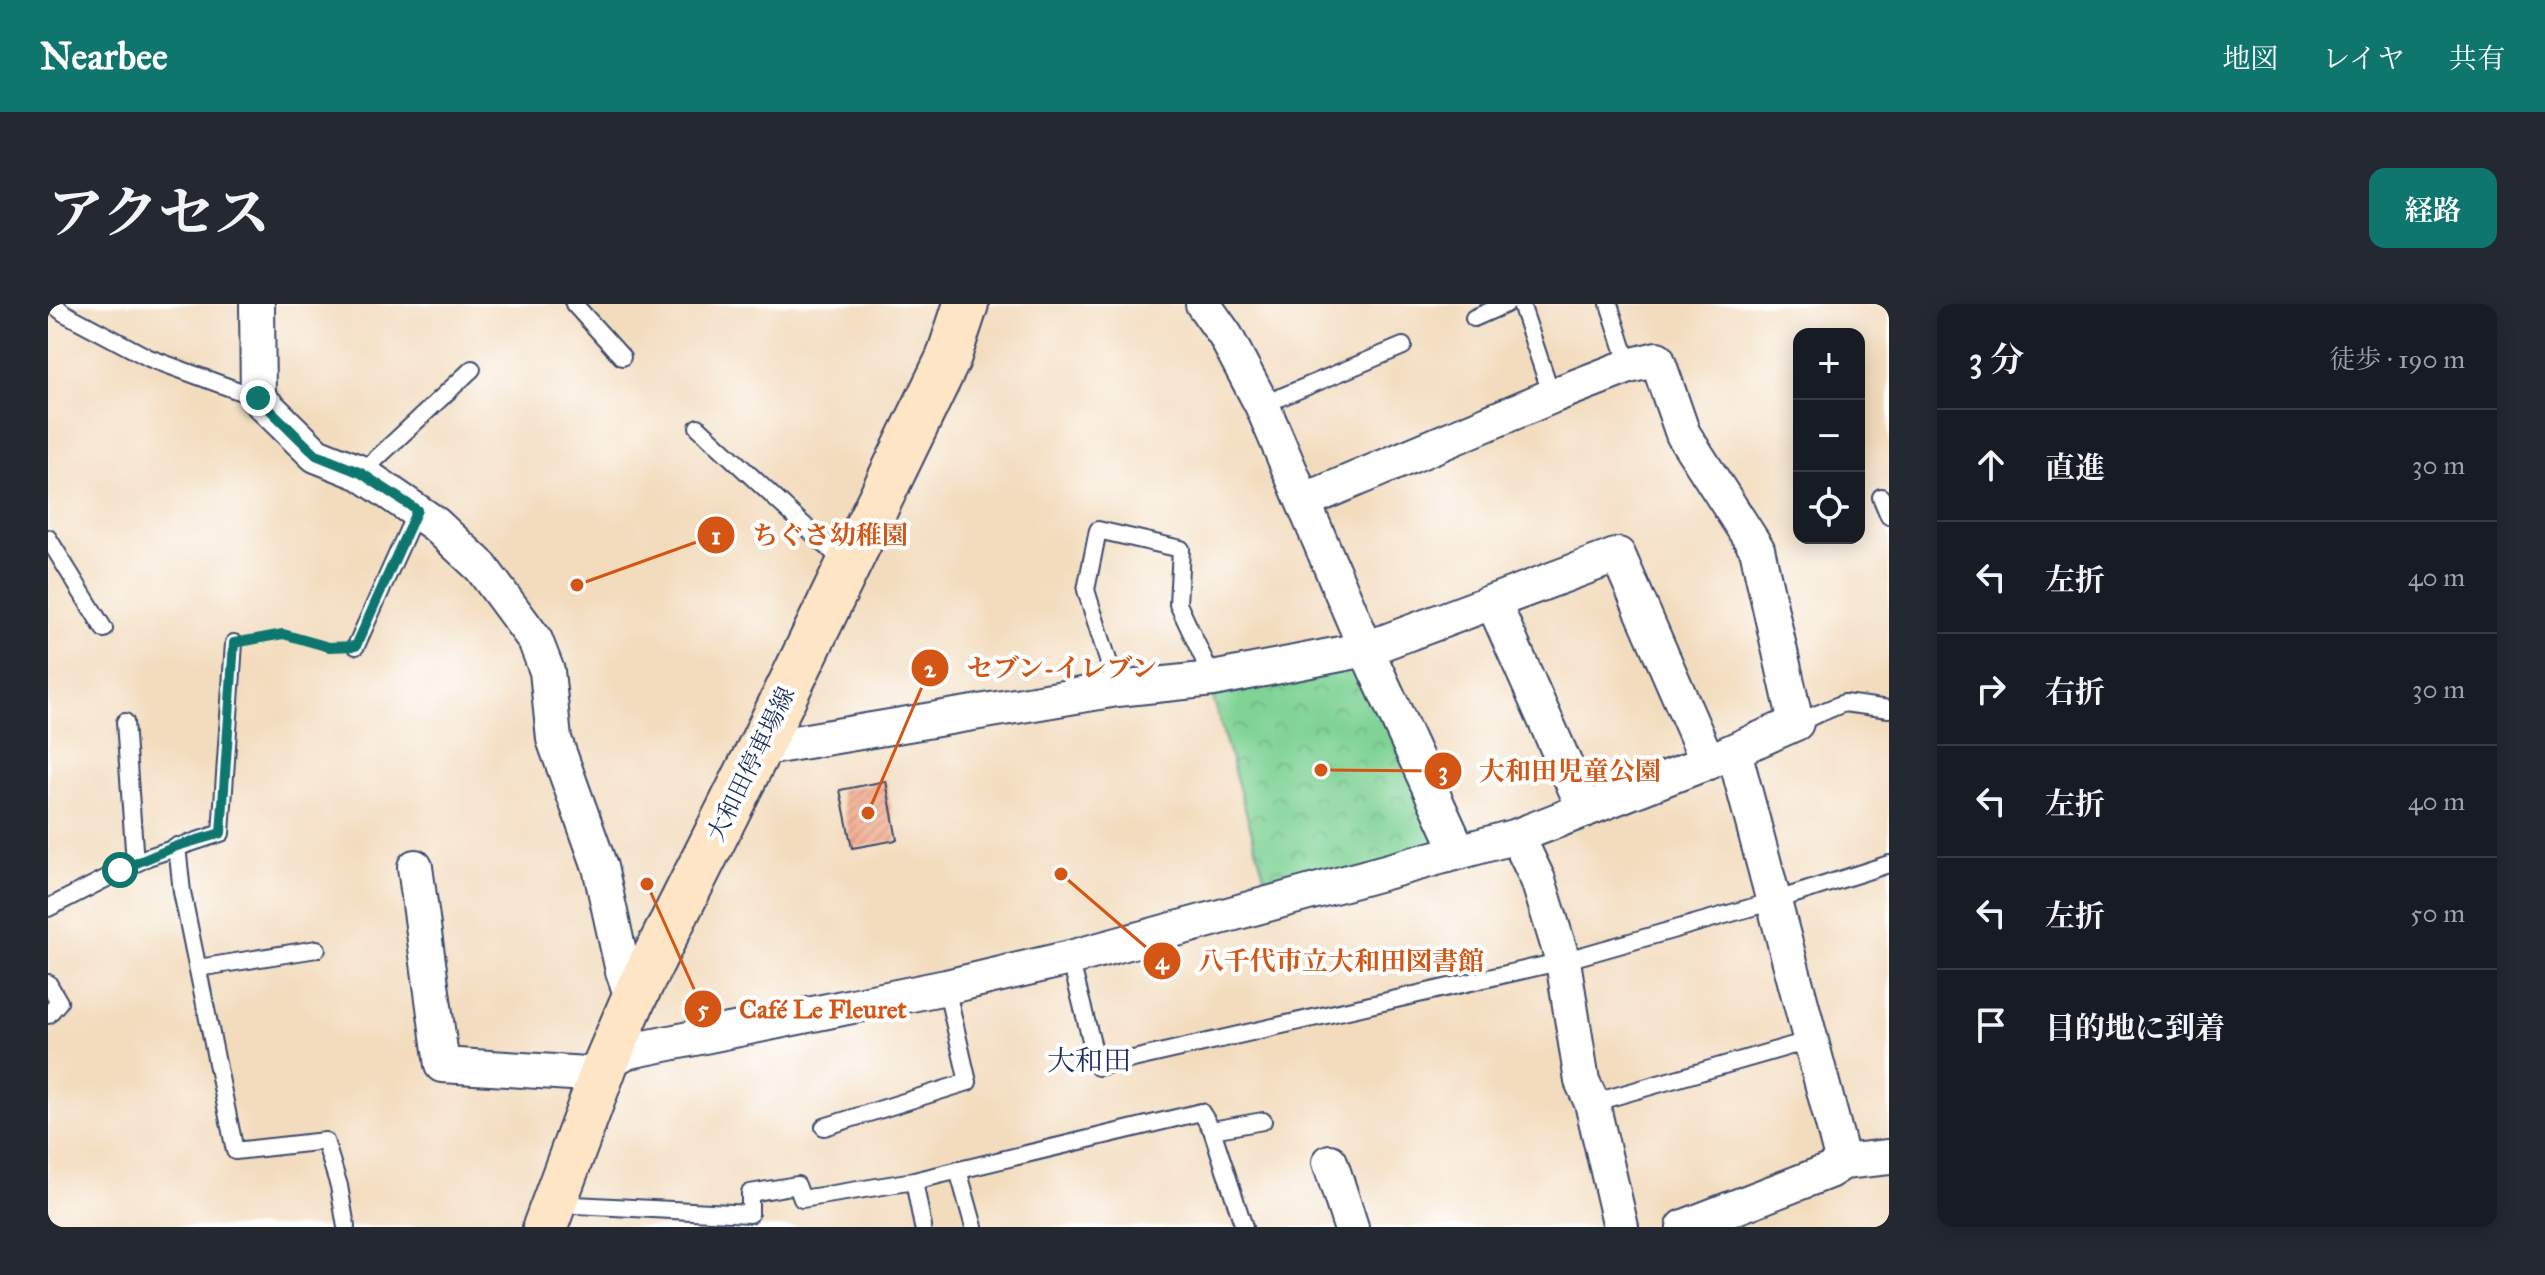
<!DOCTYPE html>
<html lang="ja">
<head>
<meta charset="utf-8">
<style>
	body { margin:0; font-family:"IM FELL Great Primer","Noto Serif JP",serif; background:#242831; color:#f1f3f6 }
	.controls { position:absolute; right:24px; top:24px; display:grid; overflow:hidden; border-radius:16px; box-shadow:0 4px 20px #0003 }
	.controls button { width:72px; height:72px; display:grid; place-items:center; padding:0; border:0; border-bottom:2px solid #363941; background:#171b24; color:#f1f3f6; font:40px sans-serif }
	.stop { position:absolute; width:24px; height:24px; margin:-18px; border:6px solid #0f766e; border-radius:50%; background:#fff }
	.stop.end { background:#0f766e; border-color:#fff; box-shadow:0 2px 8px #0008 }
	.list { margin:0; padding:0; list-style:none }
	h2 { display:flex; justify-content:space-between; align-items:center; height:104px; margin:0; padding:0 32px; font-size:34px }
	h2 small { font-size:26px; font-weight:400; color:#9ea1a6 }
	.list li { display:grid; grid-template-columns:52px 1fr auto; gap:24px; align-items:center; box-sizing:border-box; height:112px; padding:0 32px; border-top:2px solid #363941 }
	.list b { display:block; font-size:30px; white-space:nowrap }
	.list em { font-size:26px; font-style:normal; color:#9ea1a6 }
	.icon { flex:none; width:44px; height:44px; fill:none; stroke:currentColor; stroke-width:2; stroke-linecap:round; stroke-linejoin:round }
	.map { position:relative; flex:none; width:1841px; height:923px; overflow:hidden; border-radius:16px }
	header { display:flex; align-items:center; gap:48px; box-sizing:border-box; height:112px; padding:0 40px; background:#0f766e; color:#fff }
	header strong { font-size:38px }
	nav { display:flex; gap:44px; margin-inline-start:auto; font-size:28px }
	.intro { display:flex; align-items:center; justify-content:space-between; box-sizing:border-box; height:192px; padding:0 48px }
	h1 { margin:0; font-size:56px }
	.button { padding:20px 36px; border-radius:16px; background:#0f766e; color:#fff; font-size:28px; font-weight:700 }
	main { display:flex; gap:48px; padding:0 48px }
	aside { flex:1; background:#171b24; border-radius:16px; box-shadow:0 4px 20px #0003 }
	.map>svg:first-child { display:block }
</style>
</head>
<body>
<header>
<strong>Nearbee</strong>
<nav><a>地図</a><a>レイヤ</a><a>共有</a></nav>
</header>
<div class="intro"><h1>アクセス</h1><a class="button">経路</a></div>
<main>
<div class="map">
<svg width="1841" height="923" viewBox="0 0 1841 923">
	<defs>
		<pattern id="park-crowns" width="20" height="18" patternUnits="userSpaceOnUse" patternTransform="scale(2)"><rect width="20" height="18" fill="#80d395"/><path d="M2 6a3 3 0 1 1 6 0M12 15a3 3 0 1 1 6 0" fill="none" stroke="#6eb583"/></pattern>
		<pattern id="building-hatch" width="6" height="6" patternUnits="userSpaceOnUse" patternTransform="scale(2)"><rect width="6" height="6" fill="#f1a685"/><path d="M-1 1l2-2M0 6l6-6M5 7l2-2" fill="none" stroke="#c28870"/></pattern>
	</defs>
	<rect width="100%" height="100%" fill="#fff"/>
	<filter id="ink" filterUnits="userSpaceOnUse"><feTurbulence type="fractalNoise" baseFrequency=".0125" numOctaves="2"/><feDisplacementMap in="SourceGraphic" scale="16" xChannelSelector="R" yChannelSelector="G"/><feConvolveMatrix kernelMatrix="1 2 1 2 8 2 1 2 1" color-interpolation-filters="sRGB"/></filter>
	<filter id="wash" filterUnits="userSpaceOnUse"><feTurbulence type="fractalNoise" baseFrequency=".006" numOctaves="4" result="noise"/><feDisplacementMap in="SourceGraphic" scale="32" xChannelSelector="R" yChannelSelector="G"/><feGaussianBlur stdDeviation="1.8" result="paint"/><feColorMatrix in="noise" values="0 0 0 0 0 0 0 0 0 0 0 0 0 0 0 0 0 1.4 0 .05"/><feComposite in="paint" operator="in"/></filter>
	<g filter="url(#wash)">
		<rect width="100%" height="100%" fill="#f3dcbd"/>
		<path fill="url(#park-crowns)" stroke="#4e817a" stroke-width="2" d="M1316,363L1391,543L1222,592L1164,390Z"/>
		<g id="blocks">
			<path fill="url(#building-hatch)" d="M838,477L849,536L804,544L792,486Z"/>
		</g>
	</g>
	<g filter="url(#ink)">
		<use href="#blocks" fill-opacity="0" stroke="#3b496c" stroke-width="2"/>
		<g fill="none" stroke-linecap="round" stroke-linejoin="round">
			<defs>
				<path id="service" d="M5,0L16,9L101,54L210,94
					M526,0L574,53
					M1473,0L1504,92
					M1561,0L1581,62
					M1426,14L1458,0
					M1214,101L1355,42
					M650,123L799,261
					M313,169L424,65
					M1833,193L1841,212
					M0,234L56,325
					M308,342L369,206
					M1069,385L1038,286L1050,226L1133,245L1130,300L1165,375
					M77,418L87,559
					M1748,419L1796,399L1841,405
					M129,542L134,588L187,847L277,837L291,882L298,923
					M0,604L100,553L173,529L186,339
					M1022,654L1050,763L1515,657L1726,597L1841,560
					M150,664L269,645
					M0,679L11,698L0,711
					M1544,799L1763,736
					M776,823L920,778L898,683
					M1164,826L1215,817
					M910,866L926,923
					M866,877L875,923
					M507,900L702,910V889L749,881L754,895L866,877L1153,808L1164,826L1196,923"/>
				<path id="minor" d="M209,0L210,94L268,151L313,169L387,220L433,263L487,336L499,367L506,435L552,563L575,667L585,696
					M1155,0L1177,31L1214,101L1318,345L1411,548
					M1445,298L1537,506
					M711,445L1069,385L1165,375L1318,345L1570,251L1660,458
					M1686,447L1795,858
					M1469,532L1490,576L1515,657L1534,777L1544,799L1573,923
					M367,563L394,761L539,770L577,748L898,683L1022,654L1469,532L1660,458L1748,419L1709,245L1635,130L1609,55L1581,62L1504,92L1256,197
					M1282,858L1303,923
					M1636,923L1781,867L1795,858L1841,853"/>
				<path id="secondary" d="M497,923L558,759L585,696L711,445L900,55L918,0"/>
			</defs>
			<use href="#service" stroke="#3b496c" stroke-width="20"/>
			<use href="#minor" stroke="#3b496c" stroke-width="38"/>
			<use href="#secondary" stroke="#3b496c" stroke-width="48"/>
			<path stroke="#3b496c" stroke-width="5" stroke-dasharray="2 6" stroke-linecap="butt" d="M207,336L235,330L287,343"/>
			<use href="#service" stroke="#fff" stroke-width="16"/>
			<use href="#minor" stroke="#fff" stroke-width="34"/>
			<use href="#secondary" stroke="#fde5c5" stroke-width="44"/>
		</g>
	</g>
	<g fill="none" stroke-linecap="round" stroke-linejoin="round" filter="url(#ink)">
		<path stroke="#0f766e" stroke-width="10" d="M72,566L129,542L173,529L186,339L235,330L281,343L308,342L369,206L313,169L268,151L210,94"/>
	</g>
	<g text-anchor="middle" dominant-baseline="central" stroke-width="8" stroke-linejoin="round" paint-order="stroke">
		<g font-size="24" fill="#1b2f5e" stroke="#fff">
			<text transform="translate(703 460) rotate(-64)">大和田停車場線</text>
		</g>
		<g font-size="28" fill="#1b2f5e" stroke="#fff">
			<text x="1041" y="756">大和田</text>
		</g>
	</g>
	<path fill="none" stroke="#d45514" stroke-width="3" d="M529 281L668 231M820 509L882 364M1273 466L1395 467M1013 570L1114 657M599 580L655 705"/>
	<g fill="#d45514" stroke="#fff" stroke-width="3">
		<circle cx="529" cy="281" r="8"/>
		<circle cx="820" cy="509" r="8"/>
		<circle cx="1273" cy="466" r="8"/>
		<circle cx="1013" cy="570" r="8"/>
		<circle cx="599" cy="580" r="8"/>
		<circle cx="668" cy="231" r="20"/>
		<circle cx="882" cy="364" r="20"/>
		<circle cx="1395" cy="467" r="20"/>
		<circle cx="1114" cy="657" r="20"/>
		<circle cx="655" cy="705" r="20"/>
	</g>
	<g font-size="24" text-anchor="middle" font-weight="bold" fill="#fff">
		<text x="668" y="240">1</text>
		<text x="882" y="373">2</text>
		<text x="1395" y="475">3</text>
		<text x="1114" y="665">4</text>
		<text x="655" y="713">5</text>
	</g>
	<g font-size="26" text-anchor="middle" font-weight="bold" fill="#d45514" stroke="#fff" stroke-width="8" stroke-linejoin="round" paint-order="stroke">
		<text x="782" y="240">ちぐさ幼稚園</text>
		<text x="1014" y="373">セブン-イレブン</text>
		<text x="1522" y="476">大和田児童公園</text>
		<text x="1293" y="666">八千代市立大和田図書館</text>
		<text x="775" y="714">Café Le Fleuret</text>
	</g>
</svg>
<div class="controls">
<button>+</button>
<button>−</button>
<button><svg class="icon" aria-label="locate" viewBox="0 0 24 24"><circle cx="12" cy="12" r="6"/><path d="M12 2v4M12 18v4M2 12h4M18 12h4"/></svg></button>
</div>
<div class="stop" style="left:72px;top:566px"></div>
<div class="stop end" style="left:210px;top:94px"></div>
</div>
<aside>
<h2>3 分<small>徒歩 · 190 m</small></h2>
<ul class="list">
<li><svg class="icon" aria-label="ahead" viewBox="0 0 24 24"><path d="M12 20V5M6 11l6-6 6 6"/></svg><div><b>直進</b></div><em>30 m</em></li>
<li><svg class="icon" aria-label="left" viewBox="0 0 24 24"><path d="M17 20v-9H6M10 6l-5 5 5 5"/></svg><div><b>左折</b></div><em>40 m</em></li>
<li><svg class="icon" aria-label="right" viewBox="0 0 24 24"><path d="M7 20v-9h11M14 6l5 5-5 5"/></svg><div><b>右折</b></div><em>30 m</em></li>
<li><svg class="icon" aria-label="left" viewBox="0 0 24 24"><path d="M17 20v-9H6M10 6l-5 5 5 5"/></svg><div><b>左折</b></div><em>40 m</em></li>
<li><svg class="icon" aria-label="left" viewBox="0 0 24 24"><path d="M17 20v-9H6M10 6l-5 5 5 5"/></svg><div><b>左折</b></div><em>50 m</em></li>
<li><svg class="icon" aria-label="arrive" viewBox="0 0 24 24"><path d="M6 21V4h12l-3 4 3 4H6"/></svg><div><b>目的地に到着</b></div></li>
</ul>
</aside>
</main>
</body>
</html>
